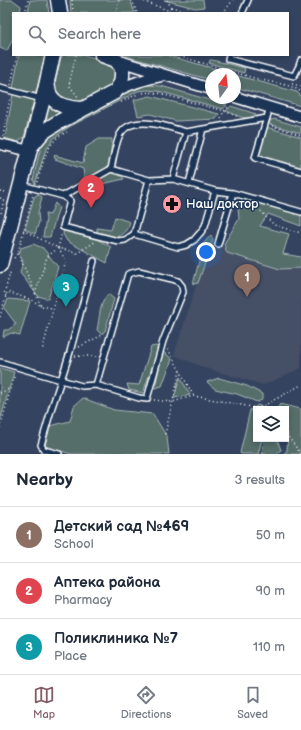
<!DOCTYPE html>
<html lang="en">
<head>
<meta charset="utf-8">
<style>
	body { margin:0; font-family:"Balsamiq Sans",sans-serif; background:#f6f6f7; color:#1f2937 }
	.controls { position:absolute; right:12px; bottom:12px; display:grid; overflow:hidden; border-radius:0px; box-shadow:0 2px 6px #0003 }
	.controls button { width:36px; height:36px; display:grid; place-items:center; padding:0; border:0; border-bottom:1px solid #e0e1e3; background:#fff; color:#1f2937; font:20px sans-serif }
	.compass { position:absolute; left:205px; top:68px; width:36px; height:36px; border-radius:50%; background:#fff; box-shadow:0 2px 6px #0003; rotate:15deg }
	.you { position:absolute; left:206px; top:252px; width:14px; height:14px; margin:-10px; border:3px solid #fff; border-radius:50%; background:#1a73e8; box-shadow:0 0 0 6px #1a73e833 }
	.badge { display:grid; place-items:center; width:26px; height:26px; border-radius:50%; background:#845c67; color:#fff; font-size:13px; font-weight:700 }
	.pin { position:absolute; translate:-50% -33px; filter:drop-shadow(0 1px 2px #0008) }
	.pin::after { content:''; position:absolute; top:21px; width:14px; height:12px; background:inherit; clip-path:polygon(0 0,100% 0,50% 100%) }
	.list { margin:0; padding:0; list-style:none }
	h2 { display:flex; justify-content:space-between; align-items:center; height:52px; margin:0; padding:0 16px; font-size:17px }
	h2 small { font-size:13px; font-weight:400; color:#747a83 }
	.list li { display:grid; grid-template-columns:26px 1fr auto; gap:12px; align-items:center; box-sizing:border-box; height:56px; padding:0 16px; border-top:1px solid #e0e1e3 }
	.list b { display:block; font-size:15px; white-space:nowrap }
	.list p { margin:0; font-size:13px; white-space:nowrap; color:#747a83 }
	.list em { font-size:13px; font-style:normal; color:#747a83 }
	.icon { flex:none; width:22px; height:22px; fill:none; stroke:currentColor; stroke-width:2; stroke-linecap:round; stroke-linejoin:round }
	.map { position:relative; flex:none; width:301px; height:454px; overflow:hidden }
	.search { position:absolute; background:#fff; box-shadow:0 2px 6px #0003; left:12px; right:12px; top:12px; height:44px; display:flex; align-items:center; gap:10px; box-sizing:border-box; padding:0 14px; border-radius:0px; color:#747a83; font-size:15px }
	.sheet { height:220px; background:#fff }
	nav { display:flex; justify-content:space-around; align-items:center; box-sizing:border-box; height:56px; border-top:1px solid #e0e1e3; background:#fff; font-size:11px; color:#747a83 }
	nav a { display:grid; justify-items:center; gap:2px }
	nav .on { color:#845c67 }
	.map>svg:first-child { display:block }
</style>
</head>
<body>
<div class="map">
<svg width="301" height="454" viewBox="0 0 301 454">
	<rect width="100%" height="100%" fill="#344460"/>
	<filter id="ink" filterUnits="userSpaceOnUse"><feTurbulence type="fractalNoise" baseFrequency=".025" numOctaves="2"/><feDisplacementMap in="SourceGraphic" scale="8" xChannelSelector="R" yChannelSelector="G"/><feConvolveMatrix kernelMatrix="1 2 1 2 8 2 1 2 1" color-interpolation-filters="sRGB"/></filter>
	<g filter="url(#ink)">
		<path fill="#444f66" d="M210,242L301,269V368L264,385L205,368L174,355Z"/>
		<path fill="#546e6b" stroke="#aab6b5" d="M0,0H13L21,6L20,13H13V38L7,51L0,48Z
			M30,0H47L49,13H28Z
			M70,0H130L135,13H71Z
			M164,0H203L204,7L195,8Z
			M19,55H46L36,92L34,93L13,88Z
			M63,55H84L112,63L115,66L117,75L113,85L105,90L80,103H72L58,96L53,85L59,61Z
			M122,55H166L233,74H211V80Z
			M210,60H212L245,68L244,73L209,63Z
			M235,75L297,92L301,96V106L235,87Z
			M148,85L161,86L227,105L223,109L158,91L148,90L138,91L69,127L59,134L53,139L45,152L35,184L33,180L39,154L42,145L48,136L59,127L131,89Z
			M13,94L32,99L34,100L24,137L18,142L5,138Z
			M150,96L219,114L216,119L176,121L150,114L138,116L134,100Z
			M49,104L60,111L61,114L42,126Z
			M231,106L256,114C248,123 235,114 226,111Z
			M274,119L301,127V133L269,124L270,121Z
			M266,127L301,137V167L259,155Z
			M99,139H112L110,162L124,179L93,186L85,182L83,169L55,159L54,155L83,163L86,147Z
			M245,193L279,203L301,210V226L268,214L260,226L289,234L283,254L301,257V268L280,269L227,253L224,244L239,219L238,207Z
			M38,194L42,197L38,213L39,222L35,234L25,229L34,197Z
			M55,203L59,207L50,237H43L46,219L45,214L50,215Z
			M115,217L130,222C128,229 122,237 114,237C109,237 102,234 97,233V228L111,230Z
			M64,228L91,236L111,247L107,263L67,241L63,234Z
			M211,235L213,240L198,283L193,284L204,243Z
			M33,244L43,248L58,267L48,299L38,296L20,273L23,261L19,254L21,248Z
			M108,294L114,299L105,331L101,334L97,330C100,317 99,304 108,294Z
			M8,299L30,301L20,335L11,333L3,337L4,330H8L16,324L4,308Z
			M156,346L172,359L162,386L155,388L160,363L154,362L143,393L129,390L127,384L139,385L151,347Z
			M0,368L14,372L0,421Z
			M180,377L190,395L174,398Z
			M219,378L247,386L262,394V400L257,402L237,394L215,389L207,382Z
			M83,398L114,410L153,414L167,437L169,454H71L45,446L50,426L70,421L74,406Z
			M280,404L301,409V454H283L287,451L288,433L286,431V409H277Z
			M258,405L265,409H256V439H262L258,454H241L240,453L250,410Z
			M271,439H277L281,450L276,454H262L264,440Z"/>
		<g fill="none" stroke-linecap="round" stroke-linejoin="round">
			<defs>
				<path id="lane" d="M242,13L248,0
					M229,55L228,59L294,76L299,66L301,60
					M0,88L42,99
					M270,107L255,158L301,171
					M111,169C113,160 116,140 121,133C133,114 169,127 186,132
					M173,179L215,191L233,193L301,212
					M189,183L203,129
					M22,185L63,196L111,169L149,180L173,179L186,132L267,118
					M63,196L70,201L63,227L118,241L125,240L134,234L149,180
					M134,234L178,247L186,245L194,240L201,232L205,226L215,191
					M218,244L233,193
					M94,261L70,352L61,380L82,386L96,385L128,274L139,271L172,279L178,281L182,286L183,292L163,341L147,399L139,398L96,385
					M0,362L61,380L52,407L41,445L44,450L59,454"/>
				<path id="street" d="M116,60L211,89
					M116,91C132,83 144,79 161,76
					M235,97L301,117
					M0,144L30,151"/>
				<path id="secondary" d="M58,0L60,13
					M47,82C48,86 48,92 50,95C56,106 71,109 82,109
					M32,145L43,132L57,123L115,92L121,83L122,76V68L116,60L102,55
					M0,265L43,99L53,55"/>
			</defs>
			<use href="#lane" stroke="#fff" stroke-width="8"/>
			<use href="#street" stroke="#fff" stroke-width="13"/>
			<use href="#secondary" stroke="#fff" stroke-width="17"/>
			<path stroke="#fff" stroke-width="1.5" stroke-dasharray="1 3" stroke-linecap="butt" d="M72,0L73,13
				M132,0L137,13
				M140,0L170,11
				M167,0L171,7L169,13
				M171,7L194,13
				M25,13L28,0
				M116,13L119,0
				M223,13L233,0
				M76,55L69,85L78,97
				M176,55C206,64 235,73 266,81C276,83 293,85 301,92
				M292,84L301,86
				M11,85L17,55
				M121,102C136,95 140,91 158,93L224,111L237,116
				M221,118L224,111L229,106
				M272,126L301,135
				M3,136L10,97
				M37,182C41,170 45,151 54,141C57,137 62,134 67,132
				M0,191L6,192
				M0,198L4,199
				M258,208L274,225L301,233
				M1,213L4,199
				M23,230L58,248L66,261L42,351
				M58,248L62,233
				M18,253L41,306
				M14,258L18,253L33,195
				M35,294L47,257L58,248L77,253L95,242
				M6,296L4,294L11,270
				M0,317L7,292L32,300L41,306L52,308
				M79,347L104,334
				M168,349L193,395
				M75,356H97
				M0,393L11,388
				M154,400L172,402L194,396L257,408L265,405L301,385
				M0,428L15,374
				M165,434L180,371
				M286,434L301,454"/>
			<use href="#lane" stroke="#1d3557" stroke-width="5"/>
			<use href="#street" stroke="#1d3557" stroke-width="10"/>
			<use href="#secondary" stroke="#1d3557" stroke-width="14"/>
		</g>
	</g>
	<defs>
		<symbol id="pharmacy-disc" viewBox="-11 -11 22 22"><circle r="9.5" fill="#ff9aa2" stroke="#1d3557"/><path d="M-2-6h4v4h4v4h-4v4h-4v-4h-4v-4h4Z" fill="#111"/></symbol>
	</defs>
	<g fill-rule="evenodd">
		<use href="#pharmacy-disc" x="161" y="193" width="22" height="22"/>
	</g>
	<g text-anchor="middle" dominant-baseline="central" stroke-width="3" stroke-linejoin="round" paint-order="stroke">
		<g font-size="13" fill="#fff" stroke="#1d3557" text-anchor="start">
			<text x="186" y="204">Наш доктор</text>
		</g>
	</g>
</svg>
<div class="controls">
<button><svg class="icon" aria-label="layers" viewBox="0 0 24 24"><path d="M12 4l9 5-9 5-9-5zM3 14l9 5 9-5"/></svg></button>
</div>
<svg class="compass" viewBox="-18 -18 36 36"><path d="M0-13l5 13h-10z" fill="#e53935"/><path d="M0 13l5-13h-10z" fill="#747a83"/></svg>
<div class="you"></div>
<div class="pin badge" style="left:247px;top:297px;background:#8d6e63">1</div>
<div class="pin badge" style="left:91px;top:208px;background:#e0444e">2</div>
<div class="pin badge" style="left:66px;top:307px;background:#0f9aa8">3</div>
<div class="search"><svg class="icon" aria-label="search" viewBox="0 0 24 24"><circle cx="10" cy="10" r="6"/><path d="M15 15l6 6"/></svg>Search here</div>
</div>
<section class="sheet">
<h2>Nearby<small>3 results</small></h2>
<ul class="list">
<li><span class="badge" style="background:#8d6e63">1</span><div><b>Детский сад №469</b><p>School</p></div><em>50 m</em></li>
<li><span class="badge" style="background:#e0444e">2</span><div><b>Аптека района</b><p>Pharmacy</p></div><em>90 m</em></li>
<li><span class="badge" style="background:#0f9aa8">3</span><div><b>Поликлиника №7</b><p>Place</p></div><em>110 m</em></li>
</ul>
</section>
<nav>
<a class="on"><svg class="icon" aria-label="map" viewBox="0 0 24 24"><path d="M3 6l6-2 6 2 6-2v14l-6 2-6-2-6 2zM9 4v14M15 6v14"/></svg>Map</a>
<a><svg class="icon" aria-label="directions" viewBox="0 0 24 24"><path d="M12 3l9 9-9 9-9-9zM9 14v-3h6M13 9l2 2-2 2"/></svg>Directions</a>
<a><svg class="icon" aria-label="saved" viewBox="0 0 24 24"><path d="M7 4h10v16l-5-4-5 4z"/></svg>Saved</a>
</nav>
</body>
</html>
